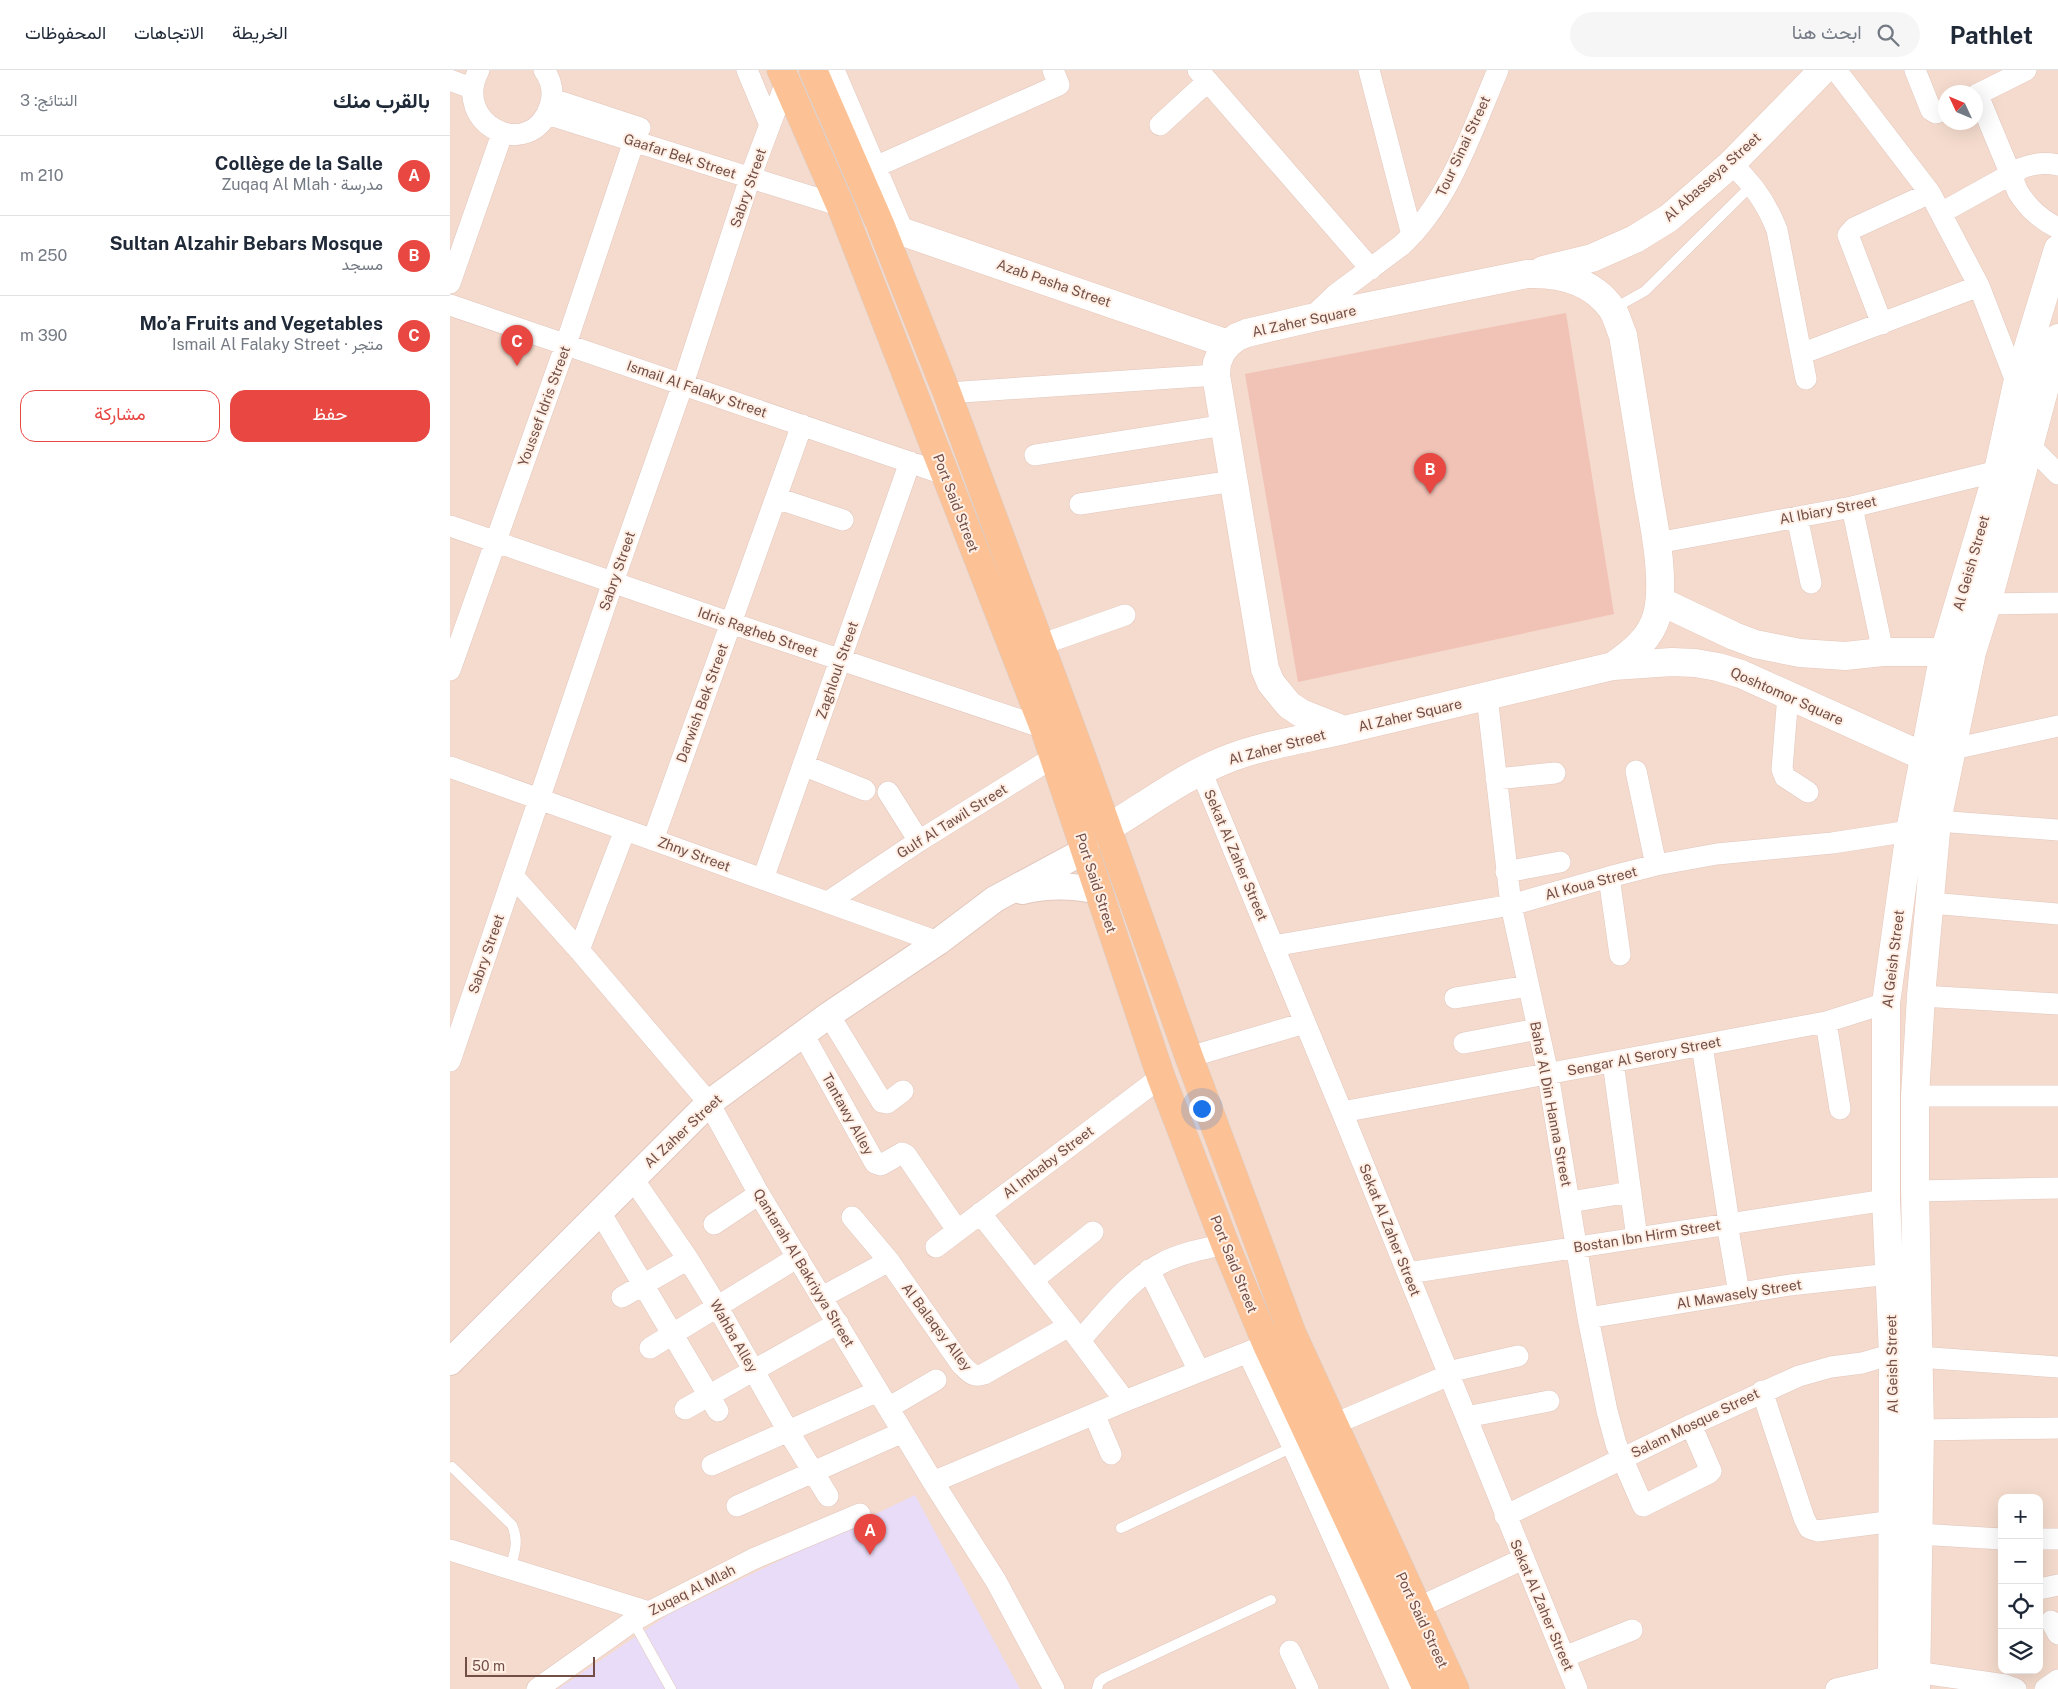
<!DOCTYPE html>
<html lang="ar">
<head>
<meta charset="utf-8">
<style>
	body { margin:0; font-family:"Public Sans",Vazirmatn,sans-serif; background:#f6f6f7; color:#1f2937; direction:rtl }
	.controls { position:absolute; right:15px; bottom:15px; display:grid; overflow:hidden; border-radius:10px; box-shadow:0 5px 20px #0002 }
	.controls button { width:45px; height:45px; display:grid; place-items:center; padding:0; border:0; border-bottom:1px solid #e0e1e3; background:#fff; color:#1f2937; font:25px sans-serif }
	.compass { position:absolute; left:1488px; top:15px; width:45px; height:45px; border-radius:50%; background:#fff; box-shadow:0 5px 20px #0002; rotate:314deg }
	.scale { position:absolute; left:15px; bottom:12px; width:130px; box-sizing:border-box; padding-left:5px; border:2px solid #724e47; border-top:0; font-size:14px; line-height:18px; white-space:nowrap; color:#724e47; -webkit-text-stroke:4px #ffefe4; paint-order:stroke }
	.you { position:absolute; left:751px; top:1038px; width:18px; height:18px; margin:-12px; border:4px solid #fff; border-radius:50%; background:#1a73e8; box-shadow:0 0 0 8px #1a73e833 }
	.badge { display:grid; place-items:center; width:32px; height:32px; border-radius:50%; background:#e84742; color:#fff; font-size:16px; font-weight:700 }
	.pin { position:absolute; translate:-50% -41px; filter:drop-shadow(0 1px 2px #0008) }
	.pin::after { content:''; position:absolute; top:26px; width:18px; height:15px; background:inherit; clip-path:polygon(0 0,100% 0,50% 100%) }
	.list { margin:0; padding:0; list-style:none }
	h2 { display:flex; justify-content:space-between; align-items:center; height:65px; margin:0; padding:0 20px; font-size:21px }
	h2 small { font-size:16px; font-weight:400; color:#747a83 }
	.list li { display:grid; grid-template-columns:32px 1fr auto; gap:15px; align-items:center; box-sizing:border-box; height:80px; padding:0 20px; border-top:1px solid #e0e1e3 }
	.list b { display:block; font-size:19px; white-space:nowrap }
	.list p { margin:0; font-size:16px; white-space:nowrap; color:#747a83 }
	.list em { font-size:16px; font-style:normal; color:#747a83 }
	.actions { display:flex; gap:10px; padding:15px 20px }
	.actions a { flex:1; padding:11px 0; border:1px solid #e84742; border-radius:15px; text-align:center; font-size:18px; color:#e84742 }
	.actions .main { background:#e84742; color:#fff }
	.icon { flex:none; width:28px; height:28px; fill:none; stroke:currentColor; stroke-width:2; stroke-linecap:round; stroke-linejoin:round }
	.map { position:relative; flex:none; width:1608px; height:1619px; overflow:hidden; direction:ltr }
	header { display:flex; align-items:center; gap:30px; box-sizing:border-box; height:70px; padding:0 25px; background:#fff; border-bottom:1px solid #e0e1e3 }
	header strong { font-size:24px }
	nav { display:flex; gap:28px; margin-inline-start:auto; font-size:18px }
	.search { width:350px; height:45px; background:#f6f6f7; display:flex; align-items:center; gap:12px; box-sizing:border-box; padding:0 18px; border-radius:28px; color:#747a83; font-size:19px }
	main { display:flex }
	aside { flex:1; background:#fff }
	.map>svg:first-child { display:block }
</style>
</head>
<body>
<header>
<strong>Pathlet</strong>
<div class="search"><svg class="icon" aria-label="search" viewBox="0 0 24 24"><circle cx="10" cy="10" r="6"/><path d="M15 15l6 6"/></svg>ابحث هنا</div>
<nav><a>الخريطة</a><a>الاتجاهات</a><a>المحفوظات</a></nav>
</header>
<main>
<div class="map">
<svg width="1608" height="1619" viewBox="0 0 1608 1619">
	<rect width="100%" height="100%" fill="#fcebde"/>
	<path fill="#f4dbcd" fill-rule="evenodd" d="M0,0H1608V1619H0ZM1496,22H1526V52H1496ZM1552,1428H1589V1600H1552Z"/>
	<path fill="#e8dcf8" d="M465,1425L570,1619H108L219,1544Z"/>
	<path fill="#f1c2b6" d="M1116,243L1164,544L848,612L795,304Z"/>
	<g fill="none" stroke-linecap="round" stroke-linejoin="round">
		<defs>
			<path id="service" d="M1163,239L1195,221L1302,115
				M2,1397L62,1455C69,1471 65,1482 60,1499
				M671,1458L843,1377
				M183,1551L221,1619
				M647,1619L649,1612L654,1608L821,1530"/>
			<path id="minor" d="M29,0C0,54 81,94 100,36C104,24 102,11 94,0
				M297,0L320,55
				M384,0L453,161
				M748,0L921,199
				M919,0L962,165
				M1386,0L1480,123L1529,216L1567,314
				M1465,0L1481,40L1486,43L1496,39
				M0,10L21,18
				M1526,25L1529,28L1568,122C1579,139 1590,149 1608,158
				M1526,25L1576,0
				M102,29L190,58
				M97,44L391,136
				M710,55L758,11
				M1281,94C1302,112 1317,134 1327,160L1356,309
				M425,97L609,15L603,0
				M1491,143L1572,98C1585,93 1595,92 1608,95
				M0,213L52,64
				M0,235L494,404
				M861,248L885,225L952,175C1001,129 1022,60 1048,0
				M1432,254L1398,165L1404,158L1480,123
				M1351,284L1529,216
				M497,323L766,305
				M1580,376L1608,404
				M585,385L775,355
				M326,428L393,450
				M630,434L784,411
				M1402,437L1433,582
				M1347,447L1361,513
				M0,456L281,553L594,658L603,656
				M1207,473L1402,437L1548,401
				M1537,534L1608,533
				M590,575L675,545
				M0,600L116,274L184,71
				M1338,625L1332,699L1335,707L1358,722
				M1037,626L1061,835L1098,1004L1138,1248L1157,1341L1166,1374L1193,1436L1259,1403L1261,1401L1241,1355
				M1503,679L1608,656
				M353,695L415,720
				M0,697L488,872
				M751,701L892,1042L1127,1619
				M1186,701L1206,795
				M1046,709L1105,703
				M438,722L469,771
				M1487,751L1608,760
				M203,770L352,355
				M1056,802L1110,792
				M63,806L129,880L259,1033L309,1124L483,1412L546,1511L604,1619
				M1159,807L1170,885
				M313,809L460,392
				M378,832L469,771L604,687L617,683
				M1481,833L1608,844
				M823,876L1061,835L1159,807L1206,795L1267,784L1382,773L1460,761
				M129,880L175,760
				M1471,926L1608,934
				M1005,928L1078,916
				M379,945L432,1032L437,1033L453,1021
				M1376,952L1390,1039
				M353,964L425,1093L431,1095L452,1083L456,1085L507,1160
				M1014,973L1088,959
				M1252,975L1279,1153
				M739,987L855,953
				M0,991L163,512L233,314L300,108L336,12
				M1163,992L1187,1168
				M1465,1026H1608
				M892,1042L1376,952L1436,933
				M183,1109L238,1189L267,1236L338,1361L378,1426
				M1465,1121L1608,1118
				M1120,1132L1181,1122
				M150,1142L268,1341
				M530,1143L619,1256L675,1331
				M402,1147L439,1191L511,1294C519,1302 523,1308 534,1304L619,1256
				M1277,1153L1289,1223
				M264,1154L309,1124
				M486,1177L711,1007
				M699,1200L749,1301
				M958,1203L1436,1130
				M583,1210L643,1162
				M172,1227L238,1189
				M372,1227L439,1191
				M1138,1248L1340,1215L1440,1204
				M630,1270C655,1243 679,1210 712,1193C731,1183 754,1179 775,1174
				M200,1278L348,1187
				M798,1283L843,1377L951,1619
				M1468,1287L1608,1297
				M998,1302L1068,1286
				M1312,1321L1354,1448L1359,1458L1368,1461L1444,1451
				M438,1338L486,1310
				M235,1339L388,1253
				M644,1344L661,1384
				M1016,1347L1099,1331
				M882,1355L999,1305
				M1470,1360L1608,1358
				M262,1395L428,1321
				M483,1412L675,1331L811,1277
				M287,1436L453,1362
				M1055,1446L1241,1355L1349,1306L1381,1297L1412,1293L1443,1284
				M1468,1464L1552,1469
				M1589,1469H1608
				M0,1480L199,1542
				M1589,1519L1608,1515
				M967,1538L1073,1489
				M1601,1551L1608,1564
				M840,1581L858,1619
				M1114,1587L1182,1560
				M1465,1602L1555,1615L1566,1619
				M87,1619L183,1551L199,1542L303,1489L410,1444
				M1386,1619L1442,1606
				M1595,1619L1608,1610"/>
			<path id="tertiary" d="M572,821C598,815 622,815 648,821
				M0,1292L259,1033L379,945L488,872L545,829L636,780"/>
			<path id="secondary" d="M430,154L778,274
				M1093,200L1142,188L1185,169L1219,148L1281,94L1373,0
				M1210,531L1284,566L1305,574L1350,583L1395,586L1433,582H1513
				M1163,596C1182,583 1201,568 1207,545C1216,512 1204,454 1198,420C1190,368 1181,316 1173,265C1169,257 1167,246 1162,239C1143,211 1109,203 1077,204L861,248L797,263L787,267L778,274L771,283L767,293L766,305L815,599L821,613L839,635L851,643L894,660L1163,596L1222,592L1245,593L1268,597L1291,604L1475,687
				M658,758C696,735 733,707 775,690C812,675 855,669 894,660
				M1442,1619L1443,1284L1436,1130V933L1460,761L1494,583L1548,401L1567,314L1608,179
				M1466,1619L1470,1360L1465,1121V1026L1471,926L1487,751L1522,582L1537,534L1608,268"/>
			<path id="primary" d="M331,0L393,142L594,658L711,1007L775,1174L817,1275L977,1619
				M363,0L430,154L497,323L629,679L739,987L842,1263L1005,1619"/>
		</defs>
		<use href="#service" stroke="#e2c7be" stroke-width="11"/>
		<use href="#minor" stroke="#e2c7be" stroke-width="22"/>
		<use href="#tertiary" stroke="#e2c7be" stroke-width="28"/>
		<use href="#secondary" stroke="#e7c7bb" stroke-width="29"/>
		<use href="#primary" stroke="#d8cdcb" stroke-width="29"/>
		<use href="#service" stroke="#fff" stroke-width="10"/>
		<use href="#minor" stroke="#fff" stroke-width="21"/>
		<use href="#tertiary" stroke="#fff" stroke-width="26"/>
		<use href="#secondary" stroke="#fff" stroke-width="28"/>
		<use href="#primary" stroke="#fcc295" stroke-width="28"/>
	</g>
	<g text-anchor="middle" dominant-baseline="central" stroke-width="4" stroke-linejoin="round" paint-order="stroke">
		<g font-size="14" fill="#724e47" stroke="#ffefe4">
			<text transform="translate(1013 76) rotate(-65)">Tour Sinai Street</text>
			<text transform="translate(230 86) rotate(18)">Gaafar Bek Street</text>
			<text transform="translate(1262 107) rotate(-42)">Al Abasseya Street</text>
			<text transform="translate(298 118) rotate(-71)">Sabry Street</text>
			<text transform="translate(604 213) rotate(19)">Azab Pasha Street</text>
			<text transform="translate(854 251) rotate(-12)">Al Zaher Square</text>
			<text transform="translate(247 319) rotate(19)">Ismail Al Falaky Street</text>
			<text transform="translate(94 336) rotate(-70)">Youssef Idris Street</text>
			<text transform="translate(506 433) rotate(69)">Port Said Street</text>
			<text transform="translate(1378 440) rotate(-11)">Al Ibiary Street</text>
			<text transform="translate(1521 493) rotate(-74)">Al Geish Street</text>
			<text transform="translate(167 501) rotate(-71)">Sabry Street</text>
			<text transform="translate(308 562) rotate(19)">Idris Ragheb Street</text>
			<text transform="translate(387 600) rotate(-71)">Zaghloul Street</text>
			<text transform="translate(1337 626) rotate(24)">Qoshtomor Square</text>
			<text transform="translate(252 633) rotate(-70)">Darwish Bek Street</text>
			<text transform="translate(960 645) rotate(-13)">Al Zaher Square</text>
			<text transform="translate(827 677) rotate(-15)">Al Zaher Street</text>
			<text transform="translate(502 751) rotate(-32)">Gulf Al Tawil Street</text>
			<text transform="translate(244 784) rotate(20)">Zhny Street</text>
			<text transform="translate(786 785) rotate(67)">Sekat Al Zaher Street</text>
			<text transform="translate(646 813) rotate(72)">Port Said Street</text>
			<text transform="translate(1141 813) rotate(-15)">Al Koua Street</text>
			<text transform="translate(36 884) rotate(-71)">Sabry Street</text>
			<text transform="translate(1443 889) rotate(-83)">Al Geish Street</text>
			<text transform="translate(1194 986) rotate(-11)">Sengar Al Serory Street</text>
			<text transform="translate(1101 1034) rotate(79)">Baha' Al Din Hanna Street</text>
			<text transform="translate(398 1044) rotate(61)">Tantawy Alley</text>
			<text transform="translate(233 1061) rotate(-43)">Al Zaher Street</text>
			<text transform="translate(598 1092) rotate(-37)">Al Imbaby Street</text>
			<text transform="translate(940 1160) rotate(68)">Sekat Al Zaher Street</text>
			<text transform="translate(1197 1166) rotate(-9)">Bostan Ibn Hirm Street</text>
			<text transform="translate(784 1194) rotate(68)">Port Said Street</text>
			<text transform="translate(354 1198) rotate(59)">Qantarah Al Bakriyya Street</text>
			<text transform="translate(1289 1224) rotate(-9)">Al Mawasely Street</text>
			<text transform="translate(487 1257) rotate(53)">Al Balaqsy Alley</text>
			<text transform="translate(284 1266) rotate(60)">Wahba Alley</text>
			<text transform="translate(1442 1294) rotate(-91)">Al Geish Street</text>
			<text transform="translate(1245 1353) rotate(-26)">Salam Mosque Street</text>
			<text transform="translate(242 1520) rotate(-27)">Zuqaq Al Mlah</text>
			<text transform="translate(1092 1535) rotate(67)">Sekat Al Zaher Street</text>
			<text transform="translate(972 1550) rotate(65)">Port Said Street</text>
		</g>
	</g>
</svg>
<div class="controls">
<button>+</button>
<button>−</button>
<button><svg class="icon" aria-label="locate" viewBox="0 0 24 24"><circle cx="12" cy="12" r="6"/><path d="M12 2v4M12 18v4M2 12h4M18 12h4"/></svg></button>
<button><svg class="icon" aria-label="layers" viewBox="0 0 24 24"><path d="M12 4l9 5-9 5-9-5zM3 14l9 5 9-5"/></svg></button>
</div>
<svg class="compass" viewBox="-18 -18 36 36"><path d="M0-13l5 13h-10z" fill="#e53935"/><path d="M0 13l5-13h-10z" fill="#747a83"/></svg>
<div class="scale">50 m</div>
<div class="you"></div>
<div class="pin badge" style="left:420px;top:1485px">A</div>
<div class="pin badge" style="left:980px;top:424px">B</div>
<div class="pin badge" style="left:67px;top:296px">C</div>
</div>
<aside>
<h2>بالقرب منك<small>النتائج: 3</small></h2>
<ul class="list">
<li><span class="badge">A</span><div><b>Collège de la Salle</b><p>مدرسة · Zuqaq Al Mlah</p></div><em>210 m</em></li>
<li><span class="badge">B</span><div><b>Sultan Alzahir Bebars Mosque</b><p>مسجد</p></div><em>250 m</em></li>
<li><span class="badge">C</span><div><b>Mo’a Fruits and Vegetables</b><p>متجر · Ismail Al Falaky Street</p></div><em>390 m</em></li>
</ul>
<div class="actions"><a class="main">حفظ</a><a>مشاركة</a></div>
</aside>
</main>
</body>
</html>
